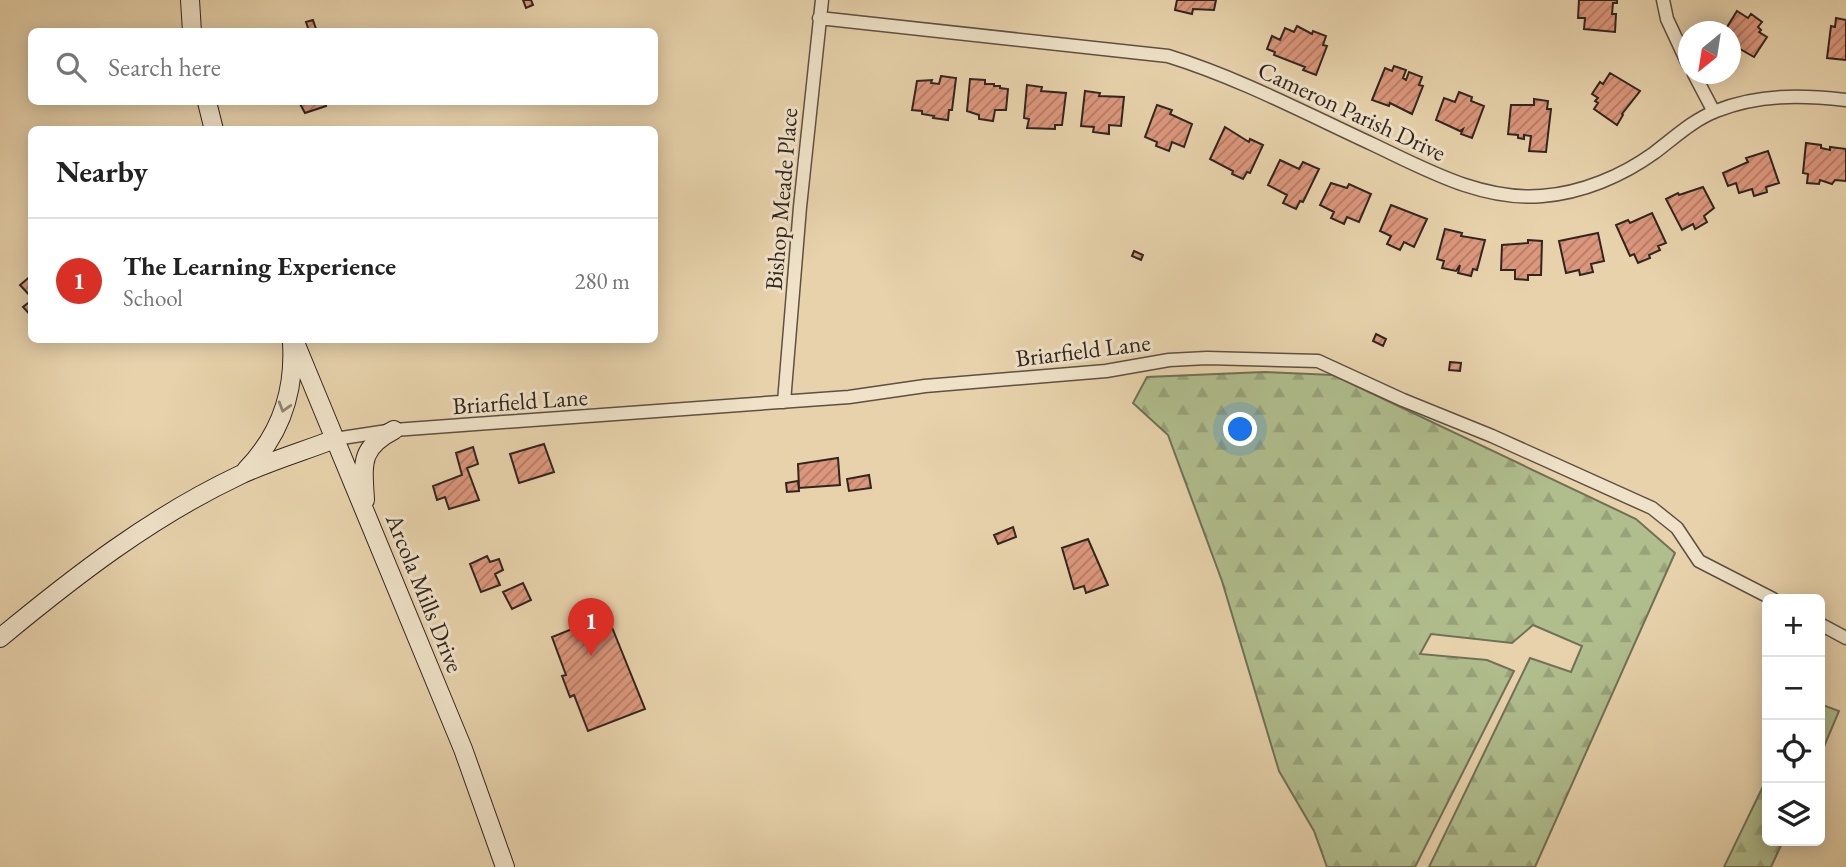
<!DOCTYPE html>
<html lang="en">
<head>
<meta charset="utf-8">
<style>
	body { margin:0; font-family:"EB Garamond",serif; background:#f2f2f2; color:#222 }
	.controls { position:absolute; right:21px; bottom:21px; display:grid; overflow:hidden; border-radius:10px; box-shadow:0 4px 18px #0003 }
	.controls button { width:63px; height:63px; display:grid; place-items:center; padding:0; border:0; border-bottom:2px solid #e0e0e0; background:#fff; color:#222; font:35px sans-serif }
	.compass { position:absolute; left:1678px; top:21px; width:63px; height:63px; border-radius:50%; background:#fff; box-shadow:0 4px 18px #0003; rotate:210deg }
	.you { position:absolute; left:1241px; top:430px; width:24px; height:24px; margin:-18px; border:5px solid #fff; border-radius:50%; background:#1a73e8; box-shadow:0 0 0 10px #1a73e833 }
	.badge { display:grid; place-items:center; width:46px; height:46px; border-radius:50%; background:#d93025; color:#fff; font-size:23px; font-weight:700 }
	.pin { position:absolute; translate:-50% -58px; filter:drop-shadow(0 2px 4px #0008) }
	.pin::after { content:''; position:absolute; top:37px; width:24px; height:21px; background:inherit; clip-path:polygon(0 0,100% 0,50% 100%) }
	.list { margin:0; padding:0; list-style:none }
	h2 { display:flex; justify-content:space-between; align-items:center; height:91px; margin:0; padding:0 28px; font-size:30px }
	h2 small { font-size:23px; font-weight:400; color:#767676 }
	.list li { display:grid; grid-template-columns:46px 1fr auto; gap:21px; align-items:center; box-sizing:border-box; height:126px; padding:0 28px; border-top:2px solid #e0e0e0 }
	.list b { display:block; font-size:26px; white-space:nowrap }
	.list p { margin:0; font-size:23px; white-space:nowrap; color:#767676 }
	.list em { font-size:23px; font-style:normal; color:#767676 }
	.icon { flex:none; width:38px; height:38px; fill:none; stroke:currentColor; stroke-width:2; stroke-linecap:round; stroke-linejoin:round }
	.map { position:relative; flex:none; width:1846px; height:867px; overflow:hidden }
	.search { position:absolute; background:#fff; box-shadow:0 4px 18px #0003; left:28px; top:28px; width:630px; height:77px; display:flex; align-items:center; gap:18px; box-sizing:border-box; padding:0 24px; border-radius:10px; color:#767676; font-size:26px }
	.panel { position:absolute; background:#fff; box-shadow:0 4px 18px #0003; left:28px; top:126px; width:630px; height:217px; border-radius:10px }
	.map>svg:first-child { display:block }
</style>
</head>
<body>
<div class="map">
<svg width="1846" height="867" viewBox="0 0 1846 867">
	<defs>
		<pattern id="forest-firs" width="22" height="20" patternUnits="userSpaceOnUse" patternTransform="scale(1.75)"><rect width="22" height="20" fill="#b0bd8d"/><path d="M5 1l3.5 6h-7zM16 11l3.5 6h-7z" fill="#98a279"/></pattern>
		<pattern id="building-hatch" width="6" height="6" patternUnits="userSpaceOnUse" patternTransform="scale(1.75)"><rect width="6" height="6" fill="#dc977c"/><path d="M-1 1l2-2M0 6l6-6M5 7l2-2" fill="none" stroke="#b37b65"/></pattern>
	</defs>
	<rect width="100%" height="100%" fill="#e7d2ab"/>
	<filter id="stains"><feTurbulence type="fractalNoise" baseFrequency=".00286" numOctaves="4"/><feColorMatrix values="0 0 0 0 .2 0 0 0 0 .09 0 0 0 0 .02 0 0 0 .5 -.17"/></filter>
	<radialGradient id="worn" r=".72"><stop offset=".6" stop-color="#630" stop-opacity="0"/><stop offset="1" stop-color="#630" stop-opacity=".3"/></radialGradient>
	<path fill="url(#forest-firs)" stroke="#707156" stroke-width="2" d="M1264,372L1333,375L1636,519L1675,553L1535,867H1429L1530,658L1571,672L1582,646L1533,625L1512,643L1431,634L1420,654L1487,660L1514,671L1415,867H1327L1314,831L1279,771L1222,581L1168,435L1133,403L1147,377Z
		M1820,704L1839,711L1820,756Z
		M1767,778V841H1783L1771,867H1724Z"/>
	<path fill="url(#building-hatch)" stroke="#312520" stroke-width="2" d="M523,0H531L533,5L526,8Z
		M1177,0H1216L1214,10L1193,9L1192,14L1175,10Z
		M1579,0H1617V3H1613L1612,14H1616L1615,32L1584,29L1585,18H1578Z
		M1737,11L1748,18L1751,14L1762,22L1758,27L1761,30L1759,32L1767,37L1754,57L1733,45L1730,48V32H1724Z
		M1836,18L1846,20V60L1827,58L1831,26L1835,27Z
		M313,20L316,29L309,31L306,22Z
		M1297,26L1312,34L1313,31L1326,36L1323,45L1327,46L1316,75L1303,70L1305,67L1274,55L1275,52L1267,49L1272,36L1280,40L1285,28L1294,32Z
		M1394,66L1406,70L1403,78L1406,80L1409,72L1422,77L1419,85L1423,86L1412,114L1390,103L1389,106L1372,100L1385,68L1392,71Z
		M1610,73L1640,91L1622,114L1623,115L1617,125L1594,109L1598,103L1595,101L1598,98L1592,94L1600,82L1603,84Z
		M941,76L956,78L952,110H949L948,120L933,118L934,116L922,114V111L912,110L917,81L932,80L931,83L939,84Z
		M970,79L985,80V84H994V86H1000V88L1008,89L1006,110H995L993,121L979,119V115L967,111Z
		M1027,85L1042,87L1041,91L1066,93L1062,125H1055V129L1027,128L1029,119L1024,118Z
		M1085,91L1100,93L1099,96L1124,97L1121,126L1109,125V134L1093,132L1094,127L1081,126Z
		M1459,92L1472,97L1471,101L1484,106L1472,138L1461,134L1463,129L1460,131L1436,120L1444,98L1455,102Z
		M1534,99L1548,101L1547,109H1551L1546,152L1529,151L1531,136L1524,135V139L1518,138V135L1508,134L1511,105H1534Z
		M299,102H325L326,106L305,113Z
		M1157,105L1172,110L1170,114L1192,124L1184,147L1172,142L1169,151L1156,146L1157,142L1145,137Z
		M1225,127L1249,142L1250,139L1263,145L1250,173L1247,172L1243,179L1232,174L1233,171L1210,159Z
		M1806,143L1821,145V148L1830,150V147L1846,149V181L1835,180L1832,184L1820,180L1819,184L1807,183L1808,174L1803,173Z
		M1768,151L1779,183L1766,187L1767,192L1754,196L1752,189L1739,193L1736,183L1728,186L1723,173L1748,162L1746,158Z
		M1280,160L1299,169L1303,162L1319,169L1303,202L1300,201L1296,209L1283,203L1287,195L1268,185Z
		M1331,183L1347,188L1349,184L1371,194L1359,222L1347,217L1344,224L1331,218L1334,212L1320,205Z
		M1703,187L1714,208L1704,216L1707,222L1695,229L1693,224L1682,230L1666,199L1678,193L1679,195Z
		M1391,205L1427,219L1414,247L1404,242L1400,250L1387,244L1391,236L1380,231Z
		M1652,213L1666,243L1658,246L1660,250L1649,255L1650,258L1638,263L1634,254L1630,256L1616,225L1628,220L1630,223Z
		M1445,229L1462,233L1461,236L1485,240L1477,270L1473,269L1471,276L1458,273L1460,265L1456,271L1442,268L1444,261L1437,259Z
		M1598,233L1604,261L1591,264L1593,272L1580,275L1579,270L1566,273L1559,241Z
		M1528,240L1542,241L1541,275H1528V280L1515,279V270H1501L1502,245L1528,243Z
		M1134,251L1143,255L1141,260L1132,256Z
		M32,275V298L20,285Z
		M32,300V317L23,307Z
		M1376,334L1386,339L1383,346L1373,341Z
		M1450,362L1461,363L1460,371L1449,370Z
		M544,444L554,472L519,483L510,454Z
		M473,447L478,464L467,468L479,500L449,509L445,497L437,500L433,486L462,475L456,453Z
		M838,458L840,485L799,488L798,464Z
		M869,475L871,488L849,491L847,479Z
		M798,481L799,491L787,492L786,483Z
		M1013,527L1016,537L998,544L994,535Z
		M1088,539L1108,585L1086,593L1084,586L1074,589L1062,548Z
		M487,556L490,562L499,559L503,570L495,574L500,585L481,592L470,564Z
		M523,583L531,600L512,609L503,592Z
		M607,615L645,709L588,731L574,695L570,697L562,676L566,675L552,637Z"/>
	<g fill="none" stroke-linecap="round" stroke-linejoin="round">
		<defs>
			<path id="street" d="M1663,0L1667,19L1688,64
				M819,18L1168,56C1239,78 1305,113 1372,144C1425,169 1481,201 1542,196C1582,193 1622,176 1654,153C1674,138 1693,120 1716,111C1759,94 1801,95 1846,100
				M1694,74L1714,112
				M784,402L800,207L822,0
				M335,439L394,430L849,397L925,386L1106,371L1169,360L1207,358L1318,361L1403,400L1492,436L1652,508L1677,528L1699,561L1773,599
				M1820,624L1846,638"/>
			<path id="secondary" d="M190,0L192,32
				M207,102L214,130
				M294,340L463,749L505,867
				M246,470C280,435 295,392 292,343
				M365,500C363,464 359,448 394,430
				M0,638C75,576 151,517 240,475C270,461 304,451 335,439"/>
		</defs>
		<use href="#street" stroke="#5e5043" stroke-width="15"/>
		<use href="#secondary" stroke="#312520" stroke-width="20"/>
		<use href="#street" stroke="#efe2c8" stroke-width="12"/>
		<use href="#secondary" stroke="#efe2c8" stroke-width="18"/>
	</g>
	<defs><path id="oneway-chevron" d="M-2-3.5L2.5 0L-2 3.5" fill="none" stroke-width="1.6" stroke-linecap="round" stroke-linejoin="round" transform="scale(1.75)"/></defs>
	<use stroke="#908474" href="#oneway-chevron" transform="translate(284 407) rotate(107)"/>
	<g text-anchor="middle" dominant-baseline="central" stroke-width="6" stroke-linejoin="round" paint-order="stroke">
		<g font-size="24" fill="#312520" stroke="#efe2c8">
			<text transform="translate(1352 111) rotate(25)">Cameron Parish Drive</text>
			<text transform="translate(781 199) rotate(-85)">Bishop Meade Place</text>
			<text transform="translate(1083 350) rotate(-7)">Briarfield Lane</text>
			<text transform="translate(520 401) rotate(-4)">Briarfield Lane</text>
			<text transform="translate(425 593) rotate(68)">Arcola Mills Drive</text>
		</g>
	</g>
	<rect width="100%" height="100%" filter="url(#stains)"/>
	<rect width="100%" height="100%" fill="url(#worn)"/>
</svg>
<div class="controls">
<button>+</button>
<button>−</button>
<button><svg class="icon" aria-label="locate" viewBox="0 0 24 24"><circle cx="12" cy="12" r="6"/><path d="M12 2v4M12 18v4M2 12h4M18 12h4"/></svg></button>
<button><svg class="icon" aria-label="layers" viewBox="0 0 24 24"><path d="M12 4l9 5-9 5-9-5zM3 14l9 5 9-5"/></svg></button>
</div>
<svg class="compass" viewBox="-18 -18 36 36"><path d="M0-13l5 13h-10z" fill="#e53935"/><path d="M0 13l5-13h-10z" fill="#767676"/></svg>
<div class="you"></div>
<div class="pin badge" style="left:591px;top:656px">1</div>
<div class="search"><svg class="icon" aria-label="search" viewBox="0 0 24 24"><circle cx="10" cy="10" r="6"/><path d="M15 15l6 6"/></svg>Search here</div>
<section class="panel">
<h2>Nearby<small></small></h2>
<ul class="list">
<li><span class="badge">1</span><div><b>The Learning Experience</b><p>School</p></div><em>280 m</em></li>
</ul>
</section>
</div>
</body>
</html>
